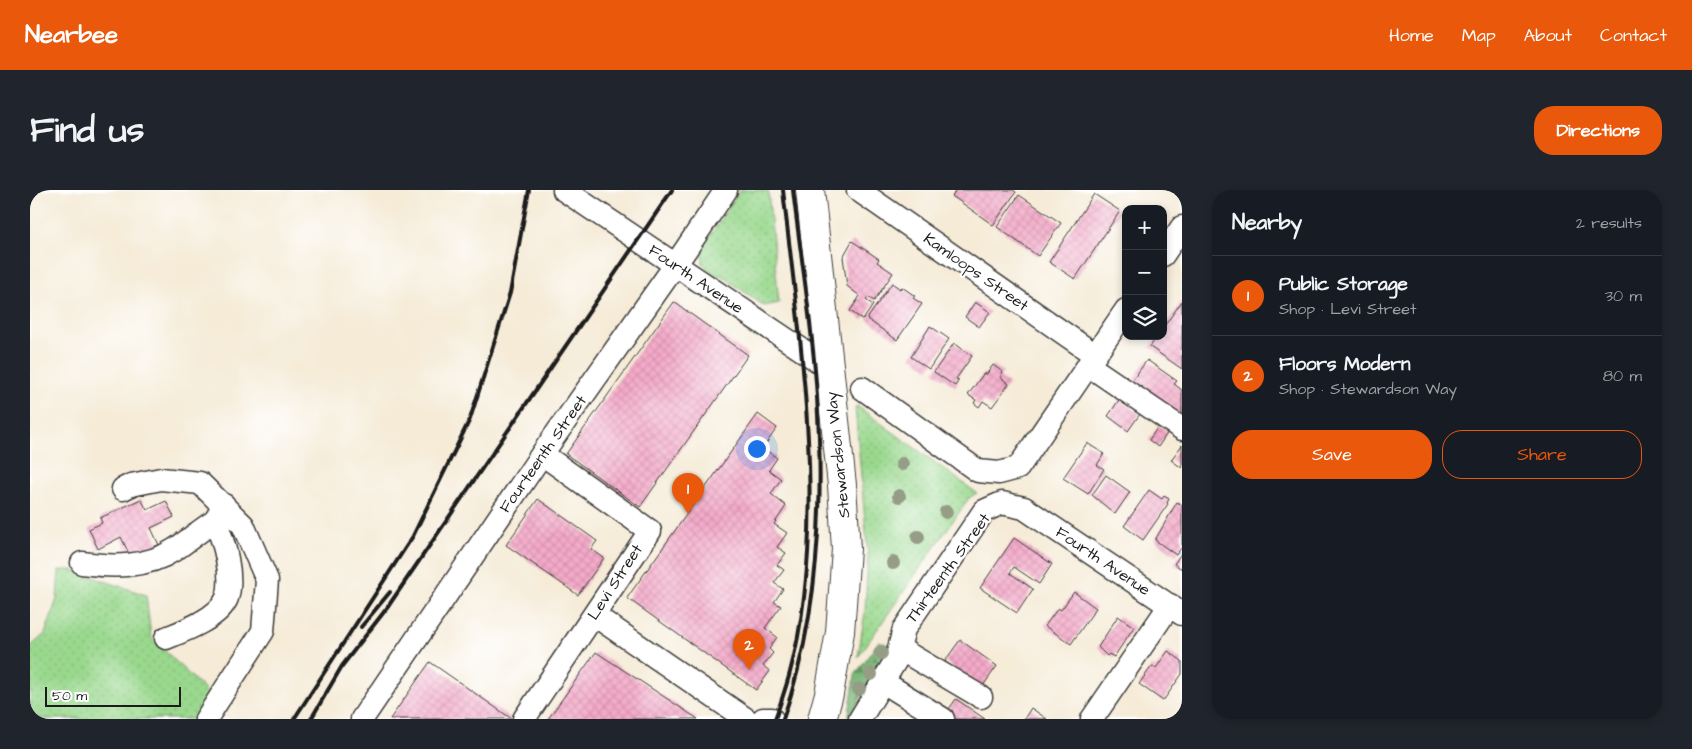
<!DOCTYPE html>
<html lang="en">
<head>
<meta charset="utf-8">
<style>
	body { margin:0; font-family:"Architects Daughter",sans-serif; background:#20242c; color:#f1f3f6 }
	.controls { position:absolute; right:15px; top:15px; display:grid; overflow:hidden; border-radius:10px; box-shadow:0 2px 8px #0003 }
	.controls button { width:45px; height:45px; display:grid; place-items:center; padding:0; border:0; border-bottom:1px solid #363941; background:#171b24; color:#f1f3f6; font:25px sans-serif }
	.scale { position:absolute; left:15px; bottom:12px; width:136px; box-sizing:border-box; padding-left:5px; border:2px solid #1c1c1c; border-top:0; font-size:14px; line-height:18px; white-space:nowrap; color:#1c1c1c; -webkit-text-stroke:4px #fff; paint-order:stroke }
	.you { position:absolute; left:726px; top:258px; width:18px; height:18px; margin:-12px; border:4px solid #fff; border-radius:50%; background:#1a73e8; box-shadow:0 0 0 8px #1a73e833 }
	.badge { display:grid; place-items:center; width:32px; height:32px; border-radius:50%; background:#ea580c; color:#fff; font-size:16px; font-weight:700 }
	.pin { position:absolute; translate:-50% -41px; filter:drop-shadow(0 1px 2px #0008) }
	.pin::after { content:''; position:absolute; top:26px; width:18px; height:15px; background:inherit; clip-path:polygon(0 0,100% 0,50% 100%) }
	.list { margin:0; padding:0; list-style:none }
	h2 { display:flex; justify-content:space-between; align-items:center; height:65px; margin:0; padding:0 20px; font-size:21px }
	h2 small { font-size:16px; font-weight:400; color:#9ea1a6 }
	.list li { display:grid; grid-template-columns:32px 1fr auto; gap:15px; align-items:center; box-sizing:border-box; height:80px; padding:0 20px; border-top:1px solid #363941 }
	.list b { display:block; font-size:19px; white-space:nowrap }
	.list p { margin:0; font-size:16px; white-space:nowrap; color:#9ea1a6 }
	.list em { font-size:16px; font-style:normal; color:#9ea1a6 }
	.actions { display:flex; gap:10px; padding:15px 20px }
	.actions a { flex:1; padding:11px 0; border:1px solid #ea580c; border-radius:20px; text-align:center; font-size:18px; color:#ea580c }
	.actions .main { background:#ea580c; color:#fff }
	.icon { flex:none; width:28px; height:28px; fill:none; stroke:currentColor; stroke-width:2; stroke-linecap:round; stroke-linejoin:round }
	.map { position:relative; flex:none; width:1152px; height:529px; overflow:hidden; border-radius:20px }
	header { display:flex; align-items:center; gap:30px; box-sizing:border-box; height:70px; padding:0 25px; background:#ea580c; color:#fff }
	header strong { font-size:24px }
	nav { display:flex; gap:28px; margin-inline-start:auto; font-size:18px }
	.intro { display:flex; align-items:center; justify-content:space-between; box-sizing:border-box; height:120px; padding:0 30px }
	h1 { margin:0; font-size:35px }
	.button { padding:12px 22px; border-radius:20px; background:#ea580c; color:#fff; font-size:18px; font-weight:700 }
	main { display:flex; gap:30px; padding:0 30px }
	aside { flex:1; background:#171b24; border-radius:20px; box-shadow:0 2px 8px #0003 }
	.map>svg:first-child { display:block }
</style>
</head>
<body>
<header>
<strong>Nearbee</strong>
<nav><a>Home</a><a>Map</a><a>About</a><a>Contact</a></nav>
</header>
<div class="intro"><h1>Find us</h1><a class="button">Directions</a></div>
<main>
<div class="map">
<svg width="1152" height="529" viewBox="0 0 1152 529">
	<defs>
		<pattern id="grass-dots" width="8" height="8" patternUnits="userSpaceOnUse" patternTransform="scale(1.25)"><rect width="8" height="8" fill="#99d88d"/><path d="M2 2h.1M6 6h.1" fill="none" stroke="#83b979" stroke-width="1.8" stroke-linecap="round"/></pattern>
		<pattern id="forest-firs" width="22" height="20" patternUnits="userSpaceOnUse" patternTransform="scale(1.25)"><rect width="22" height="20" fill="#7ab878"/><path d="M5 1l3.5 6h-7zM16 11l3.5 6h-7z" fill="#639562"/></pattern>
		<pattern id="building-cross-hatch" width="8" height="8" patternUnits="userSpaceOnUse" patternTransform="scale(1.25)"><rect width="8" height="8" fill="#f4aac9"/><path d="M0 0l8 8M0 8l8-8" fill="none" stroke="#d192ac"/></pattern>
	</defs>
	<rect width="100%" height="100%" fill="#fff"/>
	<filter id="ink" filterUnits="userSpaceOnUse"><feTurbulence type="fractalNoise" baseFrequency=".02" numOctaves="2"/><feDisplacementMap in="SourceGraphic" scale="10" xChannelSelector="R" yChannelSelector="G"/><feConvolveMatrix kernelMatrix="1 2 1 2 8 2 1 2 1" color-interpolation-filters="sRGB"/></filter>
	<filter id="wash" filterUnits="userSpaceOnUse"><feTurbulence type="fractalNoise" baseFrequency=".0096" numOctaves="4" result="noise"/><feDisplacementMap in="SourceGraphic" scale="20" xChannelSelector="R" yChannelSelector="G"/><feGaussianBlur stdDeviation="1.12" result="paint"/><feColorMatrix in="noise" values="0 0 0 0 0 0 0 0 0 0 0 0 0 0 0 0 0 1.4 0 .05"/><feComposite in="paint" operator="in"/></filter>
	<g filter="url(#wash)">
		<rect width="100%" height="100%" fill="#f5ebd7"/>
		<path fill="url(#grass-dots)" stroke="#5a7a54" d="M710,0H738L749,113L734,116L691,85H684L673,74L672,58Z
			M827,216L947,303L939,308L828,467L835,422L838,365L825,217Z
			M29,380H42L116,405L121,447L182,507L165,529H0V457L15,444L27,409Z"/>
		<path fill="url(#forest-firs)" stroke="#4b6a4a" d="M849,451L856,454L858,465L818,529L825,485Z"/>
		<g id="blocks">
			<path fill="url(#building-cross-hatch)" d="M926,0H983L986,2L963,35L922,6Z
				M1064,4L1090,21L1045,89L1019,72Z
				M989,5L1031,33L1008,66L967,37Z
				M822,51L849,69L847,72L863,83L844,111L838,107L836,110L843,115L833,130L820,121L830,106L817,96L813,67Z
				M862,93L870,99L872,97L885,106L883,108L892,114L867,150L837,129Z
				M1152,111V179L1120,157L1127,146H1133V138Z
				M644,112L718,165L610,317L536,264Z
				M945,112L960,122L949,137L935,127Z
				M900,136L919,149L899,179L881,167Z
				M924,153L942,166L926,189L929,190L925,196L904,182Z
				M1117,170L1147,191L1144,194L1152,200V232L1099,195Z
				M963,175L973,182L970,187L979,194L962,217L953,211L949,217L944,213L946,210L938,205L954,183L956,185Z
				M1089,210L1110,224L1098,241L1078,226Z
				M728,224L747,238L733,258L747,268L739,280L751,289L741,304L756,316L744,334L757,343L747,357L756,363L747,375L754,380L744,393L753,399L744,412L751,416L735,438L747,447L739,459L743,463L733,476L740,481L726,500L597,408Z
				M1129,235L1138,242L1128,257L1119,250Z
				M1057,253L1074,264L1067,275L1074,279L1058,304L1033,288Z
				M1152,255V278L1141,270Z
				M1076,285L1100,302L1085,324L1062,305Z
				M1119,300L1132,309L1134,306L1139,309L1137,313L1138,314L1113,350L1094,336Z
				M111,309L117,320L136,311L144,327L121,338L129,355L101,368L91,347L68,359L59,339L72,333L70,328Z
				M508,309L567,351L561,359L574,368L548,405L476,355Z
				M1147,312L1152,315V357L1146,365L1125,350Z
				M984,348L1022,374L1009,394L984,377L980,383L1003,399L987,423L950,398Z
				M1152,362V379L1144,374Z
				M1044,402L1066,418L1041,454L1015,436L1028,418L1031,420Z
				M1088,426L1104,437L1084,467L1079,464L1077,466L1068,457Z
				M930,450L967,476L950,500L933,484L929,481L928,483L915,471Z
				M1138,461L1152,471V484L1133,511L1109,494L1122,476L1126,478Z
				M566,462L668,529H518Z
				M400,472L482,529H360Z
				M926,509L955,529H924L920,526L923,521L919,519Z
				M1001,518L1017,529H994Z"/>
		</g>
	</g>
	<g filter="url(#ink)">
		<use href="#blocks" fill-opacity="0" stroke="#3d3b38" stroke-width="1"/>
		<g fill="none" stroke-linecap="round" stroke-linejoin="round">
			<defs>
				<path id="minor" d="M534,0L799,178
					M828,0L1065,165
					M1133,65L1152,37
					M1058,175L1152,239
					M832,198L948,281L969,283L988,278L1096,120
					M93,299L101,295L131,289L170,293L213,335L237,390L233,441L176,529
					M52,373C82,377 117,378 144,360C158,351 170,340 185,331
					M564,425L716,529
					M136,448C154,441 189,428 197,408C204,386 194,351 185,331L194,315
					M870,459L951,507
					M853,492L913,529
					M332,529L512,264L646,74L696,0
					M494,529L620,341L512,264
					M733,529H742
					M830,529L866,470L874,439L954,321L972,313L994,318L1152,424
					M1062,529L1140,415"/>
				<path id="major" d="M780,0L812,295L816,359L810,442L799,504L792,529"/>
			</defs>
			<use href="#minor" stroke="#3d3b38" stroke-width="25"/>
			<use href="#major" stroke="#3d3b38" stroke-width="30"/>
			<use href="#minor" stroke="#fff" stroke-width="22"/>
			<use href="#major" stroke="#fff" stroke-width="28"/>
			<path stroke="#1c1c1c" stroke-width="4" d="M331,437L360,402
				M264,529L383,346L440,229L480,103L499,0
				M281,529L312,476L357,418L642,0
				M745,529C750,515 755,500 759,486C800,336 770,153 753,0
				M753,529C789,428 794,314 787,207C783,138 771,69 763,0"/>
		</g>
		<g fill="#969d86">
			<circle cx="872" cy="274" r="7"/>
			<circle cx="869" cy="306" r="7"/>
			<circle cx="916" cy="322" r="7"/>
			<circle cx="888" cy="347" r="7"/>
			<circle cx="863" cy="373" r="7"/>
			<circle cx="851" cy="463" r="7"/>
			<circle cx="841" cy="484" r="7"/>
			<circle cx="829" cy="499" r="7"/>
		</g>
	</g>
	<g text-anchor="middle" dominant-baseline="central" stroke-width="4.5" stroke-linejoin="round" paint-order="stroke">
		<g font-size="16" fill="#1c1c1c" stroke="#fff">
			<text transform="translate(946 82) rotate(35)">Kamloops Street</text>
			<text transform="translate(666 89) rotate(34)">Fourth Avenue</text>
			<text transform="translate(513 264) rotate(-55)">Fourteenth Street</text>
			<text transform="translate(808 265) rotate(-96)">Stewardson Way</text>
			<text transform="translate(1073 371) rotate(34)">Fourth Avenue</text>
			<text transform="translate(918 378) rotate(-54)">Thirteenth Street</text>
			<text transform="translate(585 392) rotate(-57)">Levi Street</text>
		</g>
	</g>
</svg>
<div class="controls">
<button>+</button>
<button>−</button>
<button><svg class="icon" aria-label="layers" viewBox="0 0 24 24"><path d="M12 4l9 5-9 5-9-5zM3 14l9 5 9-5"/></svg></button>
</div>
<div class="scale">50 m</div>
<div class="you"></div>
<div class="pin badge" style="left:658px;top:324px">1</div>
<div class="pin badge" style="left:719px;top:480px">2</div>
</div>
<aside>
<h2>Nearby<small>2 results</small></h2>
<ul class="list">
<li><span class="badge">1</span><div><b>Public Storage</b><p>Shop · Levi Street</p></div><em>30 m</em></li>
<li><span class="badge">2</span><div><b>Floors Modern</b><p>Shop · Stewardson Way</p></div><em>80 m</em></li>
</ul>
<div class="actions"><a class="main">Save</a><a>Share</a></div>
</aside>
</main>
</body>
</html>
